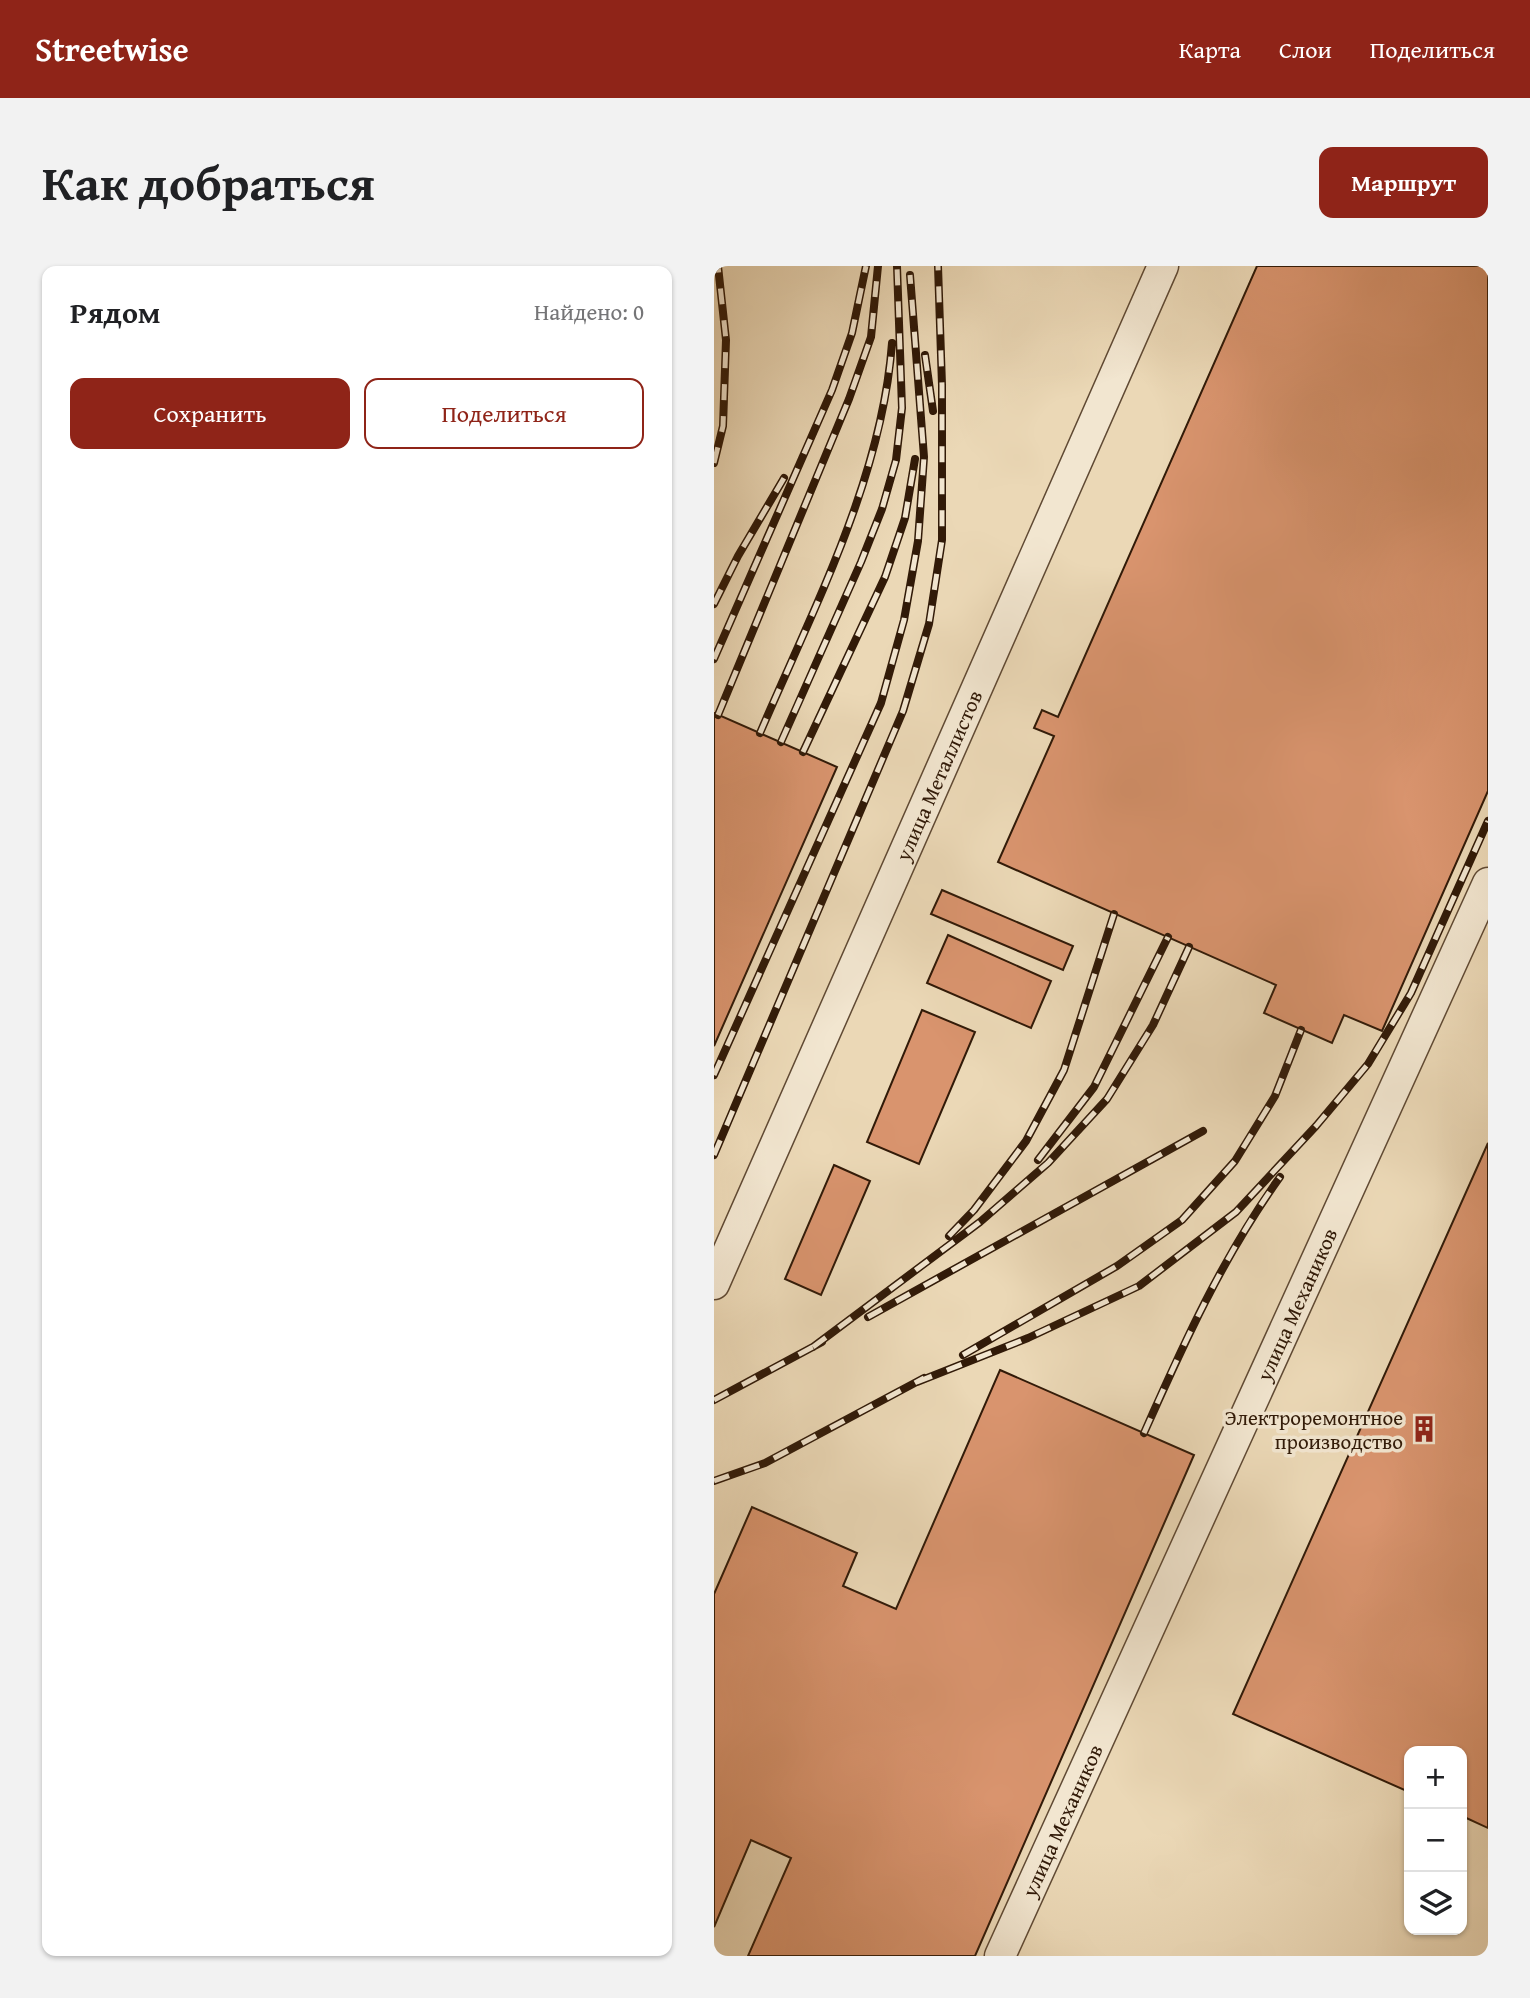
<!DOCTYPE html>
<html lang="ru">
<head>
<meta charset="utf-8">
<style>
	body { margin:0; font-family:"Gentium Book Plus",serif; background:#f2f2f2; color:#202124 }
	.controls { position:absolute; right:21px; bottom:21px; display:grid; overflow:hidden; border-radius:14px; box-shadow:0 2px 5px #0004 }
	.controls button { width:63px; height:63px; display:grid; place-items:center; padding:0; border:0; border-bottom:2px solid #e0e0e0; background:#fff; color:#202124; font:35px sans-serif }
	.list { margin:0; padding:0; list-style:none }
	h2 { display:flex; justify-content:space-between; align-items:center; height:91px; margin:0; padding:0 28px; font-size:30px }
	h2 small { font-size:23px; font-weight:400; color:#757577 }
	.actions { display:flex; gap:14px; padding:21px 28px }
	.actions a { flex:1; padding:16px 0; border:2px solid #8f2418; border-radius:14px; text-align:center; font-size:24px; color:#8f2418 }
	.actions .main { background:#8f2418; color:#fff }
	.icon { flex:none; width:38px; height:38px; fill:none; stroke:currentColor; stroke-width:2; stroke-linecap:round; stroke-linejoin:round }
	.map { position:relative; flex:none; width:774px; height:1690px; overflow:hidden; border-radius:14px }
	header { display:flex; align-items:center; gap:42px; box-sizing:border-box; height:98px; padding:0 35px; background:#8f2418; color:#fff }
	header strong { font-size:33px }
	nav { display:flex; gap:38px; margin-inline-start:auto; font-size:24px }
	.intro { display:flex; align-items:center; justify-content:space-between; box-sizing:border-box; height:168px; padding:0 42px }
	h1 { margin:0; font-size:49px }
	.button { padding:18px 32px; border-radius:14px; background:#8f2418; color:#fff; font-size:24px; font-weight:700 }
	main { display:flex; gap:42px; padding:0 42px }
	aside { flex:1; background:#fff; border-radius:14px; box-shadow:0 2px 5px #0004 }
	.map>svg:first-child { display:block }
</style>
</head>
<body>
<header>
<strong>Streetwise</strong>
<nav><a>Карта</a><a>Слои</a><a>Поделиться</a></nav>
</header>
<div class="intro"><h1>Как добраться</h1><a class="button">Маршрут</a></div>
<main>
<aside>
<h2>Рядом<small>Найдено: 0</small></h2>
<ul class="list">
</ul>
<div class="actions"><a class="main">Сохранить</a><a>Поделиться</a></div>
</aside>
<div class="map">
<svg width="774" height="1690" viewBox="0 0 774 1690">
	<rect width="100%" height="100%" fill="#ebd8b6"/>
	<filter id="stains"><feTurbulence type="fractalNoise" baseFrequency=".00286" numOctaves="4"/><feColorMatrix values="0 0 0 0 .2 0 0 0 0 .09 0 0 0 0 .02 0 0 0 .5 -.17"/></filter>
	<radialGradient id="worn" r=".72"><stop offset=".6" stop-color="#630" stop-opacity="0"/><stop offset="1" stop-color="#630" stop-opacity=".3"/></radialGradient>
	<path fill="#d9946e" stroke="#311a08" stroke-width="2" d="M543,0H774V525L668,765L630,749L618,777L550,747L562,719L284,596L340,470L320,462L328,444L344,451Z
		M0,447L123,501L0,780Z
		M228,624L359,680L349,704L217,648Z
		M234,669L337,715L317,762L213,717Z
		M208,744L261,766L205,898L153,876Z
		M774,877V1562L748,1550V1485H695V1526L519,1448Z
		M120,899L156,915L107,1029L71,1013Z
		M286,1104L480,1189L261,1690H34L77,1592L37,1574L0,1661V1328L38,1241L143,1287L129,1320L182,1343Z"/>
	<g fill="none" stroke-linecap="round" stroke-linejoin="round">
		<defs>
			<g id="street">
				<path id="s1" d="M0,1018L449,0"/>
				<path id="s2" d="M286,1690L774,617"/>
			</g>
		</defs>
		<use href="#street" stroke="#604a34" stroke-width="33"/>
		<use href="#street" stroke="#f2e6d0" stroke-width="30"/>
		<defs>
			<path id="rail" d="M211,89L219,145
				M0,197L9,160L12,74L4,0
				M0,338L24,290L70,212
				M0,393L118,124L138,67L152,0
				M4,449L135,133L157,71L164,0
				M46,467C99,343 168,213 178,77
				M67,476L147,296L168,243L182,194L188,142L183,0
				M89,486L171,311L191,252L201,193
				M0,809L167,437L190,354L204,275L210,191L196,9
				M0,889L189,445L215,358L228,274V119L224,0
				M324,894L380,821L454,671
				M235,970L260,944L312,875L350,804L400,648
				M154,1051L489,865
				M99,1081L266,956L334,897L393,833L439,759L475,681
				M249,1089L403,1000L468,954L521,895L561,830L587,764
				M203,1116L314,1072L425,1020L522,946L602,860L654,798L697,727L774,555
				M0,1134L108,1076
				M430,1167C470,1077 508,992 566,911
				M0,1215L51,1197L210,1112"/>
		</defs>
		<use href="#rail" stroke="#311a08" stroke-width="8"/>
		<use href="#rail" stroke="#f2e6d0" stroke-width="5" stroke-dasharray="16" stroke-linecap="butt"/>
	</g>
	<defs>
		<symbol id="building-bare" viewBox="-9 -9 18 18"><path d="M-4-6H4V6H1V3H-1V6H-4ZM-2.5-4.3h1.7v1.8h-1.7ZM.8-4.3h1.7v1.8H.8ZM-2.5-1h1.7V.8h-1.7ZM.8-1h1.7V.8H.8Z" fill="#8f2418" stroke="#f2e6d0" stroke-width="2.5" paint-order="stroke"/></symbol>
	</defs>
	<g fill-rule="evenodd">
		<use href="#building-bare" x="691" y="1144" width="38" height="38"/>
	</g>
	<g text-anchor="middle" dominant-baseline="central" stroke-width="7" stroke-linejoin="round" paint-order="stroke">
		<g font-size="21" fill="#311a08" stroke="#f2e6d0">
			<text stroke="none"><textPath href="#s1" startOffset="556">улица Металлистов</textPath></text>
			<text stroke="none"><textPath href="#s2" startOffset="716">улица Механиков</textPath></text>
			<text stroke="none"><textPath href="#s2" startOffset="149">улица Механиков</textPath></text>
		</g>
		<g font-size="21" fill="#311a08" stroke="#f2e6d0" text-anchor="end">
			<text x="689" y="1151">Электроремонтное<tspan x="689" dy="24">производство</tspan></text>
		</g>
	</g>
	<rect width="100%" height="100%" filter="url(#stains)"/>
	<rect width="100%" height="100%" fill="url(#worn)"/>
</svg>
<div class="controls">
<button>+</button>
<button>−</button>
<button><svg class="icon" aria-label="layers" viewBox="0 0 24 24"><path d="M12 4l9 5-9 5-9-5zM3 14l9 5 9-5"/></svg></button>
</div>
</div>
</main>
</body>
</html>
